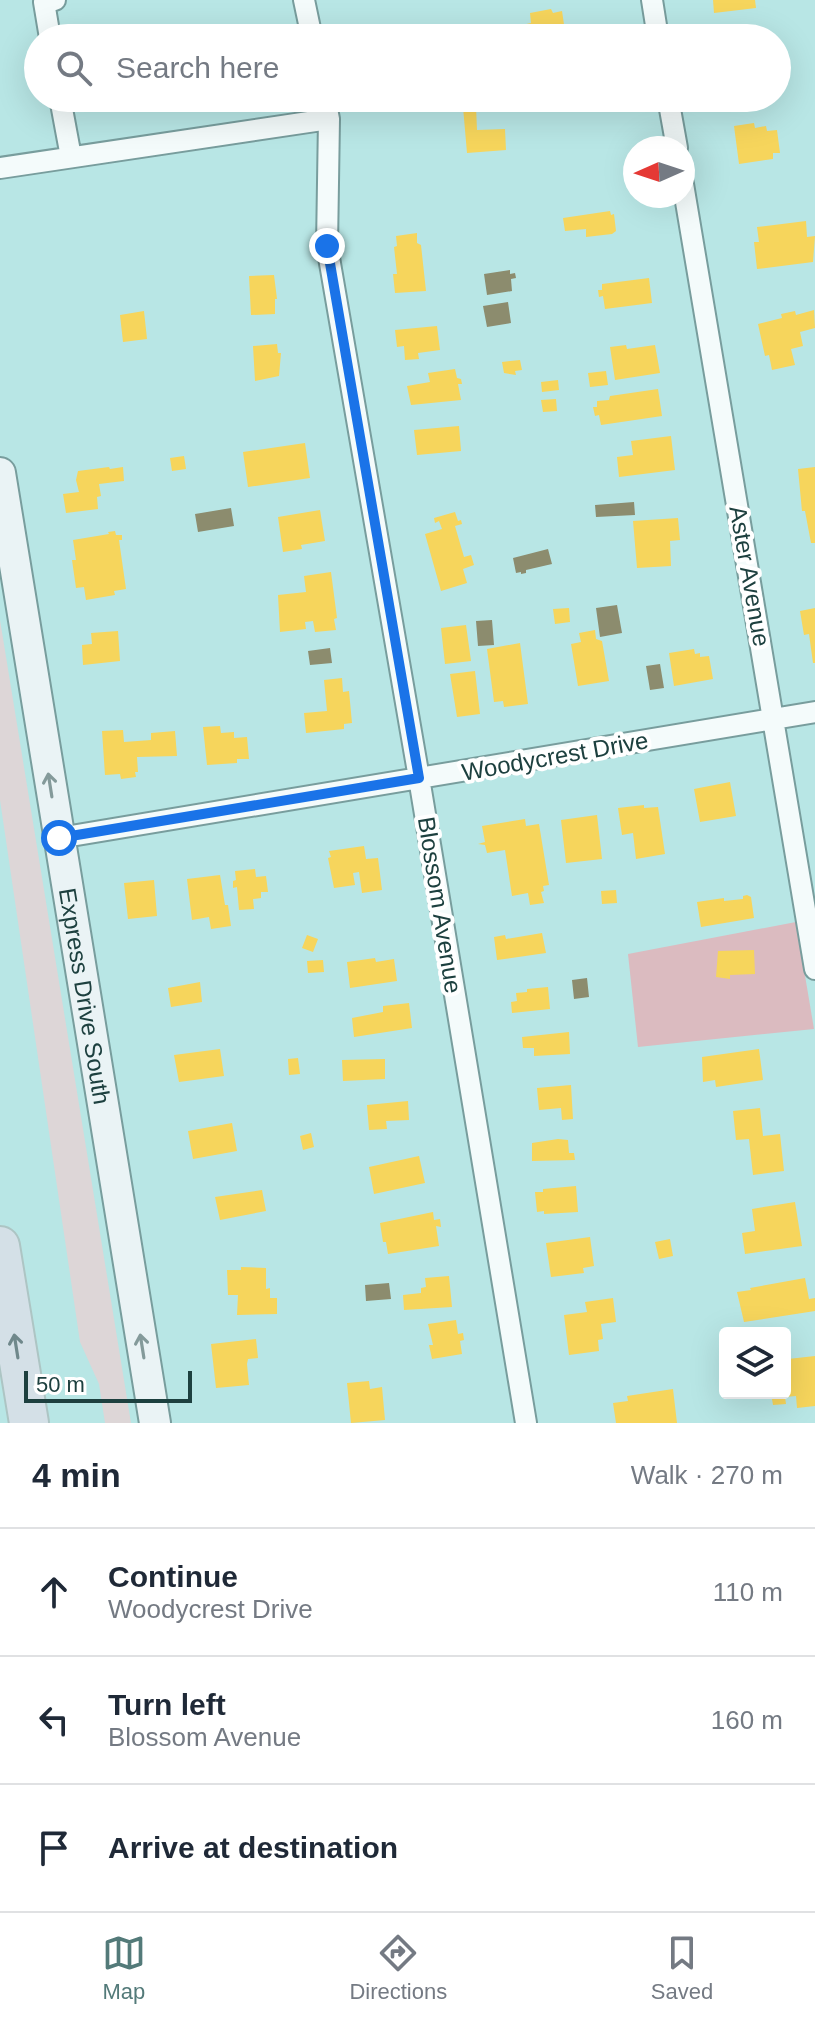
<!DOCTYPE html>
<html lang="en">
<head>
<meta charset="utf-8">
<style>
	body { margin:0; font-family:Arial,sans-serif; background:#f2f2f3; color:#1f2937 }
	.controls { position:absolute; right:24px; bottom:24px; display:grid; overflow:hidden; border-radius:8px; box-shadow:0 8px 32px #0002 }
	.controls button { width:72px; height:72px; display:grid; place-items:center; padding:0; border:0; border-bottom:2px solid #e0e1e3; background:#fff; color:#1f2937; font:40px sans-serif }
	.compass { position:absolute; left:623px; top:136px; width:72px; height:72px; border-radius:50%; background:#fff; box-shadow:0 8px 32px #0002; rotate:267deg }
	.scale { position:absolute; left:24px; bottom:20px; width:168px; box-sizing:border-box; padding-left:8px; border:4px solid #1d403f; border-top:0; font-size:22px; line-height:28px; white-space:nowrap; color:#1d403f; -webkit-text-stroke:6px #fff; paint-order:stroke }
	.stop { position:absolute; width:24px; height:24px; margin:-18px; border:6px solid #1a73e8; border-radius:50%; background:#fff }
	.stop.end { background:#1a73e8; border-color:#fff; box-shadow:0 2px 8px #0008 }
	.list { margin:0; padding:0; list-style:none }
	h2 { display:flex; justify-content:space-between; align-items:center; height:104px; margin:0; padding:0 32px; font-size:34px }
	h2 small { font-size:26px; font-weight:400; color:#747a83 }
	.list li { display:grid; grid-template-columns:52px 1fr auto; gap:24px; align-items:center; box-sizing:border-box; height:128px; padding:0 32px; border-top:2px solid #e0e1e3 }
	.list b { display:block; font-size:30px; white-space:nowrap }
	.list p { margin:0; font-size:26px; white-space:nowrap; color:#747a83 }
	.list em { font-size:26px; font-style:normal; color:#747a83 }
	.icon { flex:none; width:44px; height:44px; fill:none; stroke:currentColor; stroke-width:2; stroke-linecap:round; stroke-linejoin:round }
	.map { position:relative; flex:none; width:815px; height:1423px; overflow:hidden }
	.search { position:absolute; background:#fff; box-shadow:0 8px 32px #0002; left:24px; right:24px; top:24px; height:88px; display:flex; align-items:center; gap:20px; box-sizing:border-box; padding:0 28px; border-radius:44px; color:#747a83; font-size:30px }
	.sheet { height:488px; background:#fff }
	nav { display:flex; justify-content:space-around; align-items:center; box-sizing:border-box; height:112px; border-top:2px solid #e0e1e3; background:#fff; font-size:22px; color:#747a83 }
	nav a { display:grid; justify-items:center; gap:4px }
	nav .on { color:#537a79 }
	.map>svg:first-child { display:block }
</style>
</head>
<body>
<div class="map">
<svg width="815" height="1423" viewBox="0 0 815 1423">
	<rect width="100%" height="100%" fill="#b8e6e5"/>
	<path fill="#ddd6d7" d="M0,620L131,1423H105L99,1384L80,1342L0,800Z"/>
	<path fill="#dbbbc0" d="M796,922L814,1029L638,1047L628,954Z"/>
	<path fill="#f6d55c" d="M713,0H755L756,8L714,13Z
		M551,9L553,13L562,11L566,38H519L517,26L531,23L530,13Z
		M536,98H579L580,104L538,111Z
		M476,106L477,130L505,129L506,150L467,153L463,107Z
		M754,123L755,128L766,126L767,131L777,130L780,153H773V159L739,164L734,126Z
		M610,211L611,215L614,214L616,231L612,234L586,237V229L565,231L563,218Z
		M806,221L807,237L815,236L813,262L757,269L754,242H759L757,227Z
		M417,233V243L421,245L426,291L395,293L393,274H397L394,247L397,246L396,236Z
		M274,275L277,299H275V314L251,315L249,276Z
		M649,278L652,303L605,309L603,296L599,297L598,290H602V284Z
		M814,310L815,328L800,332L803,346L791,349L795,365L772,370L769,355L765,356L758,324L782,318L781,314L795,311L796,315Z
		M144,311L147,339L123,342L120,315Z
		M437,326L440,350L418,353L419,359L405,360L404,346L397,347L395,330Z
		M277,344L278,353H281L279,376L255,381L253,346Z
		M626,345L627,349L655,345L660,373L615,380L610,347Z
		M520,360L522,370L515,371L516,375L504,373L502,362Z
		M455,369L457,378L461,379L462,384H458L461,400L411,405L407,386L430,382L428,373Z
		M606,371L608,385L590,387L588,373Z
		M558,380L559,390L542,392L541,382Z
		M658,389L662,416L601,425L599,415L595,416L593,407H597V401L609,400L610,396Z
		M556,399L557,411L543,412L541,400Z
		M459,426L461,451L417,455L414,430Z
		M671,436L675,470L619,477L617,457L633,455L631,441Z
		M305,443L310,478L248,487L243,452Z
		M184,456L186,469L172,471L170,458Z
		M109,467L110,469L123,467L124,481L99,484L101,496L97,497L98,509L66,513L63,494L79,492L76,480L78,471Z
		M815,467V543H811L805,511H802L798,469Z
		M320,510L325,541L301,545L302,549L283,552L278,517Z
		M455,512L458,521L461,520L462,524L455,526L464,557L471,555L474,565L463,569L467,583L441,591L425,534L442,529L439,521L435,523L434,518Z
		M678,518L680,540L670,541L671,566L637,568L633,521Z
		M115,531L116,535H122V540H119L126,589L114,591L115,595L86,600L84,587L76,588L72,560H76L73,540L109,534L108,532Z
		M331,572L337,618L334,619L336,630L315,632L313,621L305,622L306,629L280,632L278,595L306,592L304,576Z
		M569,608L570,622L555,624L553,609Z
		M815,608V663H813L809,634L804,635L800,611Z
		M466,625L471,661L445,664L441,628Z
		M595,630L596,639L602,641L609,681L578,686L571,644L581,642L579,633Z
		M118,631L120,661L83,665L82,645L92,644L91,633Z
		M520,643L528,704L504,707L503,701L494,702L487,649Z
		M694,649L695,654L700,653V657L709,656L713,679L674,686L669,653Z
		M475,671L480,714L457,717L450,674Z
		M342,678L343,692L349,691L352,723L344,724V729L306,733L304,713L327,711L324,680Z
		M220,726L221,733L234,732V738L247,737L249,759H237V763L207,765L203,727Z
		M123,730L124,742L151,740V733L175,731L177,756L137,757L138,772H135L136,777L121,779L120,774L105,775L102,731Z
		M730,782L736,816L700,822L694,789Z
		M644,805V808L658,807L665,854L636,859L633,833L622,835L618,808Z
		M597,815L602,859L566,863L561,820Z
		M525,819L526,826L539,824L549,885L543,886L544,891L541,892L544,903L530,905L528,893L512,896L505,850L487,853L485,845L478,844L485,842L482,826Z
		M364,846L366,859L378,858L382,890L362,893L359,872L353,873L355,885L334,888L328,858L331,857L329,851Z
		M255,869L256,877L266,876L268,892H261V898L253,899L254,909L239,910L237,887L233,888V881L236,880L235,871Z
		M220,875L225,905H228L231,926L211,929L209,917L192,920L187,879Z
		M154,880L157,916L128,919L124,883Z
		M616,890L617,903L602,904L601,891Z
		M747,895L751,897L754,918L701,927L697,902L724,898V901L743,899V896Z
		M542,933L546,953L497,960L494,937L505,935L506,939Z
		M307,935L318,939L313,952L302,948Z
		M754,950L755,974L730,975V979L716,977L718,951Z
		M375,958L376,962L394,959L397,981L350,988L347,962Z
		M323,960L324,972L308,973L307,961Z
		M200,982L202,1002L171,1007L168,988Z
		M548,987L550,1009L512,1013L511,1002L517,1001L516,993L527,992V989Z
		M409,1003L412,1028L354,1037L352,1018L383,1012V1006Z
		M569,1032L570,1054L534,1056V1048H523L522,1037Z
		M220,1049L224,1076L179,1082L174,1055Z
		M759,1049L763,1080L716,1087L715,1080L703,1082L702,1057Z
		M298,1058L300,1074L289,1075L288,1059Z
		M385,1059V1079L343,1081L342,1060Z
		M571,1085L573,1119L562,1120L561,1108L539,1110L537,1088Z
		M408,1101L409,1120L386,1121L387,1129L369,1130L367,1105Z
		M760,1108L763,1136L780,1134L784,1171L753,1175L749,1139L736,1140L733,1111Z
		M232,1123L237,1151L193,1159L188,1131Z
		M311,1133L314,1147L303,1150L300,1136Z
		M558,1139L568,1140L569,1153H574L575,1160L532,1161V1143Z
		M419,1156L425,1183L374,1194L369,1167Z
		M576,1186L578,1212L544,1214V1211L537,1212L535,1192H543V1189Z
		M262,1190L266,1211L220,1220L215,1197Z
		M795,1202L802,1246L745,1254L742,1233L755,1231L752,1209Z
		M433,1212L434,1220L440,1219L441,1227L436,1226L439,1246L388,1254L386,1242H383L380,1223Z
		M590,1237L594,1266L583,1268L584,1273L551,1277L546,1243Z
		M670,1239L673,1256L659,1259L655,1242Z
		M241,1267L266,1268V1289L270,1288V1298H277V1314L237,1315L238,1295H228L227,1270H241Z
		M449,1276L452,1307L404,1310L403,1295L421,1293V1288L426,1287L425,1278Z
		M805,1278L809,1299L815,1298V1311L744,1322L737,1292L751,1290L750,1288Z
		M613,1298L616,1322L601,1324L603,1339L598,1340L599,1351L569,1355L564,1315L587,1312L585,1302Z
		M456,1320L458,1334L463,1333L464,1340L460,1341L462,1354L432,1359L429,1345H433L428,1324Z
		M256,1339L258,1358L248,1359L247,1364L249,1385L216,1388L211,1344Z
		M815,1356V1406L797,1408L796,1396L785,1397L786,1404L773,1405L771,1393H785V1369H789L788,1359Z
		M369,1381L370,1389L382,1387L385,1420L351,1423L347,1383Z
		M673,1389L677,1423H616L613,1403L628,1401L627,1396Z"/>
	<path fill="#8c8c6e" d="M510,270V274L515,273L516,278L511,279L512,291L487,295L484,274Z
		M508,302L511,323L487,327L483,306Z
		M634,502L635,515L596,517L595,505Z
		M231,508L234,526L198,532L195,514Z
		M548,549L552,564L526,570V573L521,574V572L516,573L513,558Z
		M617,605L622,633L600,637L596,608Z
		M492,620L494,645L478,646L476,621Z
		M330,648L332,663L310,665L308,651Z
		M660,664L664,688L650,690L646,666Z
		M587,978L589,997L574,999L572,980Z
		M389,1283L391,1299L366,1301L365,1285Z"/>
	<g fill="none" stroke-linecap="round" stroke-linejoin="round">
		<defs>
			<path id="minor" d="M304,0L312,38
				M652,0L658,38
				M50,38L44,2L55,0
				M60,98L71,157
				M668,98L677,148
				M329,119L327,246L419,778L526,1423
				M0,168L329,119L325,98
				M683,184L815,969
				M59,838L815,712"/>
			<g id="secondary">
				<path id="s1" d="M0,473L155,1423"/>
			</g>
			<path id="motorway" d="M0,1246L29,1423"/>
		</defs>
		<use href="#minor" stroke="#789d9d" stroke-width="24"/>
		<use href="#secondary" stroke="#789d9d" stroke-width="34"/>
		<use href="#motorway" stroke="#adc5c4" stroke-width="42"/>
		<use href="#minor" stroke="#f4fbfb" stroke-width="20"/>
		<use href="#secondary" stroke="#eaf3f5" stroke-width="30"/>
		<use href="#motorway" stroke="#d4e0e7" stroke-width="38"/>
	</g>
	<defs><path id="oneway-shaft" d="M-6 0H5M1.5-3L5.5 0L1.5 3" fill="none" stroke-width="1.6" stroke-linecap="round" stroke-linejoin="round" transform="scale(2)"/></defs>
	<g stroke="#849a9a">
		<use href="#oneway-shaft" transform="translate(50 785) rotate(-99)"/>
		<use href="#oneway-shaft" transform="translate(142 1346) rotate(-99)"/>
	</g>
	<use stroke="#6f888b" href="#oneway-shaft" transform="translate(16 1346) rotate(-99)"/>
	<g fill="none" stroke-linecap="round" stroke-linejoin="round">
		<path stroke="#1a73e8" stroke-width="10" d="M59,838L419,778L327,246"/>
	</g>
	<g text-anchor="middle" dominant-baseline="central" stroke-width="8" stroke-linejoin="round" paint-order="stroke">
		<g font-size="24" fill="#1d403f" stroke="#fff">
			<text transform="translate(750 576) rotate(80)">Aster Avenue</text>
			<text transform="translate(555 756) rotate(-10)">Woodycrest Drive</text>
			<text transform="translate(440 905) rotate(81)">Blossom Avenue</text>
			<text stroke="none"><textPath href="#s1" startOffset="530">Express Drive South</textPath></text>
		</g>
	</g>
</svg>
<div class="controls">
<button><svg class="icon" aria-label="layers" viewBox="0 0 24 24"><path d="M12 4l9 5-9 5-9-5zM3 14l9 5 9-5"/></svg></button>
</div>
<svg class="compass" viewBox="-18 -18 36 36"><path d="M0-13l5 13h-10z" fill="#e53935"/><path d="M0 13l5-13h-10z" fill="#747a83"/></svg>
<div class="scale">50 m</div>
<div class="stop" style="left:59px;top:838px"></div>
<div class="stop end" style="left:327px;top:246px"></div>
<div class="search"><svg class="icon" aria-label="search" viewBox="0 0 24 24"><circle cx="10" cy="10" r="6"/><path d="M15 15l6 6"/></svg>Search here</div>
</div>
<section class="sheet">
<h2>4 min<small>Walk · 270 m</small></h2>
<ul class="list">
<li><svg class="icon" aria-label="ahead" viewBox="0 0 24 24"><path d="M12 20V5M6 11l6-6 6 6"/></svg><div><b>Continue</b><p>Woodycrest Drive</p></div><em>110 m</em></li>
<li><svg class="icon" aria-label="left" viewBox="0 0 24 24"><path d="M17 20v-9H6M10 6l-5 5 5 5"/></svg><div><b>Turn left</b><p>Blossom Avenue</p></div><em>160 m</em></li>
<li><svg class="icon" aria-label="arrive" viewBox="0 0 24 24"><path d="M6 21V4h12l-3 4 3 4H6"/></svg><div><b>Arrive at destination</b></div></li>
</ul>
</section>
<nav>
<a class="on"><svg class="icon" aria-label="map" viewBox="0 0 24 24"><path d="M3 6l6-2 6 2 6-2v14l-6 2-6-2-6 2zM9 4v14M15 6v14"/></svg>Map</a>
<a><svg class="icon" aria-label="directions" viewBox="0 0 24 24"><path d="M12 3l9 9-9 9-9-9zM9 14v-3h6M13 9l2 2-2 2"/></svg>Directions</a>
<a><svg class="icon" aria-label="saved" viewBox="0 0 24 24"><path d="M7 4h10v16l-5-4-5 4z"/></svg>Saved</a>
</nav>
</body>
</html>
